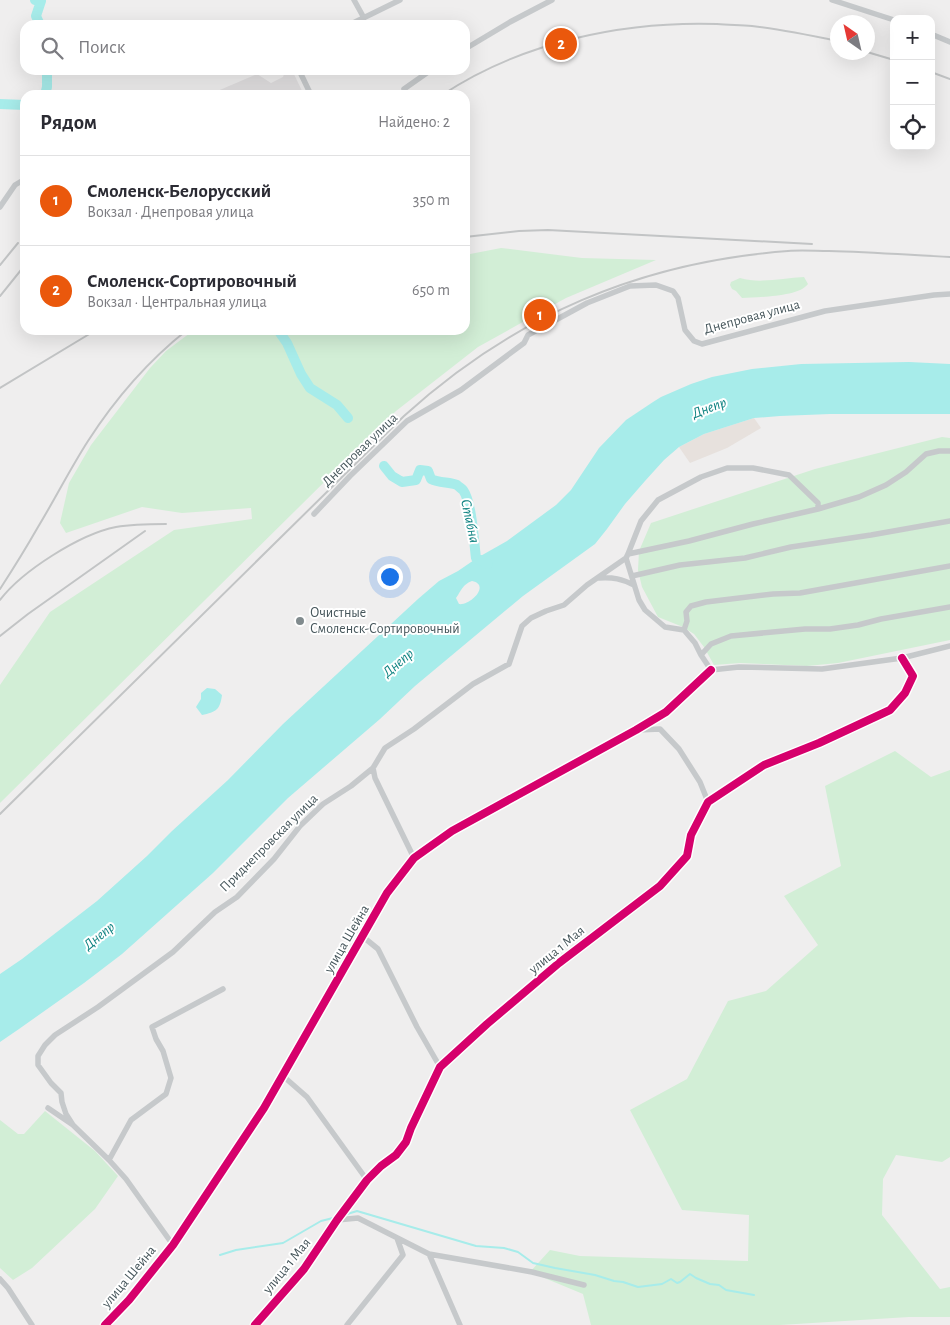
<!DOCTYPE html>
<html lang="ru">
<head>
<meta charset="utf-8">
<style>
	body { margin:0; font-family:"Alegreya Sans",sans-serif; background:#f7f7f7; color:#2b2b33 }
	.controls { position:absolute; right:15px; top:15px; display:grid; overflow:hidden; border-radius:10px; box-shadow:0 5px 20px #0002 }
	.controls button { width:45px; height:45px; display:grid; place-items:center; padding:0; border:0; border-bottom:1px solid #e1e1e2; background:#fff; color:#2b2b33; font:25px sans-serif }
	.compass { position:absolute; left:830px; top:15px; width:45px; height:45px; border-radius:50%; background:#fff; box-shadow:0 5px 20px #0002; rotate:326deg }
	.you { position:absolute; left:389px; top:576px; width:18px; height:18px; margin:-12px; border:4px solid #fff; border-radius:50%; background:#1a73e8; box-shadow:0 0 0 8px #1a73e833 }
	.badge { display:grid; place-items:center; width:32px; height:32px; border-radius:50%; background:#ea580c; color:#fff; font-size:16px; font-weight:700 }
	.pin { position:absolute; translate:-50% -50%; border:2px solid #fff; box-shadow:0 1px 5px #0006 }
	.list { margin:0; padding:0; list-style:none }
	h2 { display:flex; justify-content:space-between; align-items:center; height:65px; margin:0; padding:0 20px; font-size:21px }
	h2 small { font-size:16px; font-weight:400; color:#7c7c81 }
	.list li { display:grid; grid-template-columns:32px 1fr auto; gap:15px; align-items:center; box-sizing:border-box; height:90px; padding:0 20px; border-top:1px solid #e1e1e2 }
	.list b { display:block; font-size:19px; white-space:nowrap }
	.list p { margin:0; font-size:16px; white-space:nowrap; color:#7c7c81 }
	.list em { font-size:16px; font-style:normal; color:#7c7c81 }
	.icon { flex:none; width:28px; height:28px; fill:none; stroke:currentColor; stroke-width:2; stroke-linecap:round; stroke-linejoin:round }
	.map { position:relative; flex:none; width:950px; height:1325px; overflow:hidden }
	.search { position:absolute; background:#fff; box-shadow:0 5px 20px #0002; left:20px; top:20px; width:450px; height:55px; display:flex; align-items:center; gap:12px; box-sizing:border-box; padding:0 18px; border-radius:15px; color:#7c7c81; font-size:19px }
	.panel { position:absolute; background:#fff; box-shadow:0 5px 20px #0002; left:20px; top:90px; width:450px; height:245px; border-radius:15px }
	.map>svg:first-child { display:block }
</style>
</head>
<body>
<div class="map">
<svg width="950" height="1325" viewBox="0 0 950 1325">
	<rect width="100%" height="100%" fill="#efeeee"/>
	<path fill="#e1dfe0" d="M286,70H292L304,95H208L257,74L271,83L283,77L285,71Z"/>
	<path fill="#d2eed6" d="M501,248L582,258L656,260L566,298L478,347L396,411L0,803V685L50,612L174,530L252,519L251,508L182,513L142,507L66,533L60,523L69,483L91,445L150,368L166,351L194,330H465V255Z
		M804,277L808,284C799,297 758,297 742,298L736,291L732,289L730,285L731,282L740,278C760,284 783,278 804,277Z
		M942,437L950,438V640L838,663L807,666L740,663L714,665L704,647L694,634L683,627L658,617L642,587L638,570L639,551L651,523L815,469Z
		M895,751L931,777L950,770V1157L942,1162L896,1155L883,1179L882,1215L940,1289L950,1287V1317H909L780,1325H591L583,1294L530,1272L550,1250L580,1256L748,1261L749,1215L682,1210L630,1110L687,1079L728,1001L766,991L818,945L784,896L841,866L825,786Z
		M45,1111L95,1151L118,1176L95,1209L32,1268L13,1280L0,1268V1120L18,1134H24Z"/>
	<path fill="#e7e1dd" d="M754,418L761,428L727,448L690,463L679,447L704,434Z"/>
	<path fill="#a7ecea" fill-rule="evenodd" d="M909,362L950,364V414H830L780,416L754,418L704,434L679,447L664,460L645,481L625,504L607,529L595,544L523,596L415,686L380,719L288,798L213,873L122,954L84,983L19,1029L0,1042V974L22,959L97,901L147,856L172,831L228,780L283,724L418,599L439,581L458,571L477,558L507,541L556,505L571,490L599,448L626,420L653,402L661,397L691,384L712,377L752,369L801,364ZM472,581C491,585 470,606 459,604L456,598C461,591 463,584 472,581Z
		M207,688L215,689L222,695C220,710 216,712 202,715L196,707L201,699V693Z"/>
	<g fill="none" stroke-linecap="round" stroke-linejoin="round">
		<path stroke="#a7ecea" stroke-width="2" d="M344,1215L357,1211L476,1246L504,1248L518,1252L533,1263L555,1268L595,1275L614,1281L623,1282L638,1287L662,1284L671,1279L677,1283L680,1282L690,1274L696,1278L710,1284L719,1285L726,1290L754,1295
			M220,1255L236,1250L283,1243L321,1221L337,1217"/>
		<path stroke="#a7ecea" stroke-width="10" d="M35,0L41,1L36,16L40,25
			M45,95L47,87V70
			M0,104L25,105
			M278,330L287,343L301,374L310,388L337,405L348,418
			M384,466L392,476L402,482L416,480L420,470L428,471L431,479C439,483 449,482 457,485C458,486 462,489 463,490C472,502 474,543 476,558L488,564"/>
		<path stroke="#c6c9cb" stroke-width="5.5" d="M354,0L364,18
			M832,0L894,20
			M349,25L400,0
			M931,34L950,42
			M465,49L510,22L552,0
			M299,70L311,95
			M404,89L431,70
			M0,207L15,185L25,179
			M818,509L859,497L886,485L906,472L926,454L939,451H950
			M314,514L350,476L407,421L461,390L524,343L528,335L587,303L630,286L656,285L673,291L678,298L685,330L694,341L702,344L825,311L934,295L950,294
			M628,554L689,541L753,524L818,509V503L789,475L753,468H727L701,477L658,500L641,521L628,554L626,558L639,600L645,610L665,627L684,630L695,643L701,655L711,670
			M632,576L680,565L745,558L791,547L871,535L950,521
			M599,578C613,577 622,579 634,585
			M684,630L687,621L686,612L691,606L706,602L773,594L800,593L950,566
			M701,655L711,644L731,636L805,629H830L858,625L881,619L950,607
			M711,670L739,667L822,669L902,658L950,646
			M638,730L660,729L679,749L700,782L708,802
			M373,768L375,778L414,858
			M362,936L378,949L417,1027L440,1067
			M283,1076L307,1097L367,1180
			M48,1108L73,1125L109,1160L126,1179L173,1245
			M73,1125L66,1114L62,1102L61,1093L51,1083L38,1065V1056L45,1045L55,1035L98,1007L173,952L215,912L237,897L274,859L300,826L323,804L351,786L373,768L385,748L414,729L473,684L509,664L522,626L531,618L546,611L564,605L587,585L626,558
			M109,1160L131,1120L166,1094L171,1078L163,1051L156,1039L152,1027L223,989
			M337,1220L358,1218L429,1254L532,1272L584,1285
			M429,1254L460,1325
			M0,1279L8,1288L32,1325
			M105,1325L129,1300L173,1245L264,1108L387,893L414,858L452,831L636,730L666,712L711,670
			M255,1325L304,1269L337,1220L367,1180L381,1166L396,1155L406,1142L411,1128L440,1067L487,1024L559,963L660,886L687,856L691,835L708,802L764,765L819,743L890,710L905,693L913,676L902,658
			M347,1325L403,1255L397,1238"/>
		<path stroke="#c2c4c5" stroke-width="2" d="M867,52L894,60
			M931,72L950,79
			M442,95C522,42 623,21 717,24C729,25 740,25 752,26C780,29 809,35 838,41
			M465,237L519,231L548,230L812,244
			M0,265L18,243
			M0,296L25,265
			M0,388L96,330
			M0,589C13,569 26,548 38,527C55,499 70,469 88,441C115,399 148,361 187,330
			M0,600C22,571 80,534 116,527C133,524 149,524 166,524
			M0,636L28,614L145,531
			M0,814L404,416C514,316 640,262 788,251C801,250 816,251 829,251C870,252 910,255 950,257"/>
		<defs>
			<path id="cycleway" d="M105,1325L129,1300L173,1245L264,1108L387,893L414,858L452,831L636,730L666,712L711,670
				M255,1325L304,1269L337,1220L367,1180L381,1166L396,1155L406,1142L411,1128L440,1067L487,1024L559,963L660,886L687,856L691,835L708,802L764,765L819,743L890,710L905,693L913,676L902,658"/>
		</defs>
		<use href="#cycleway" stroke="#fff" stroke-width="11"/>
		<use href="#cycleway" stroke="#d6006c" stroke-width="8"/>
	</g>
	<circle fill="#818b8e" stroke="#fff" stroke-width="2" cx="300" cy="621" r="5"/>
	<g text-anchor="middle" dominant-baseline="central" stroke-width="4" stroke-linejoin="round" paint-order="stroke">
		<g font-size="14" fill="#46565b" stroke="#fff">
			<text transform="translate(752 317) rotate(-15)">Днепровая улица</text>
			<text transform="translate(360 450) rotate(-44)">Днепровая улица</text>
			<text transform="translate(269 843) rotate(-45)">Приднепровская улица</text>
			<text transform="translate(347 939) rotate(-60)">улица Шейна</text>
			<text transform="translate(557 950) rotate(-39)">улица 1 Мая</text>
			<text transform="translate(287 1266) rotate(-51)">улица 1 Мая</text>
			<text transform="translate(129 1277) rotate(-50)">улица Шейна</text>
		</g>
		<g font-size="14" fill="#46565b" stroke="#fff" text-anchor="start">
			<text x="310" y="613">Очистные<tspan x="310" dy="16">Смоленск-Сортировочный</tspan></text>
		</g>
		<g font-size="15" font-style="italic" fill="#0d8280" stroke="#fff">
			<text transform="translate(709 408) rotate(-21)">Днепр</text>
			<text transform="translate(470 521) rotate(78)">Стабна</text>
			<text transform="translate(398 663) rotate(-40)">Днепр</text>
			<text transform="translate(99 936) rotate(-39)">Днепр</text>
		</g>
	</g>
</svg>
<div class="controls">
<button>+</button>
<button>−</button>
<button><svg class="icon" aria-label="locate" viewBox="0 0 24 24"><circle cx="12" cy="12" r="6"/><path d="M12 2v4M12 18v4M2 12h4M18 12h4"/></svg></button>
</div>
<svg class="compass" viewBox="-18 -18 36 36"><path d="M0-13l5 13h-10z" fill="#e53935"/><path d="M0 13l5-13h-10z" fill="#7c7c81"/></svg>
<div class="you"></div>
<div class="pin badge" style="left:540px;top:315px">1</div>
<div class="pin badge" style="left:561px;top:44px">2</div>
<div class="search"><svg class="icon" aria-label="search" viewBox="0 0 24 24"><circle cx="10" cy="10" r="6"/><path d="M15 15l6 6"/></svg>Поиск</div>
<section class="panel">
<h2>Рядом<small>Найдено: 2</small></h2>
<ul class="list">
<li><span class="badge">1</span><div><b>Смоленск-Белорусский</b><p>Вокзал · Днепровая улица</p></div><em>350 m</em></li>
<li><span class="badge">2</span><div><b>Смоленск-Сортировочный</b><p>Вокзал · Центральная улица</p></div><em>650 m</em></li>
</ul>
</section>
</div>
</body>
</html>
